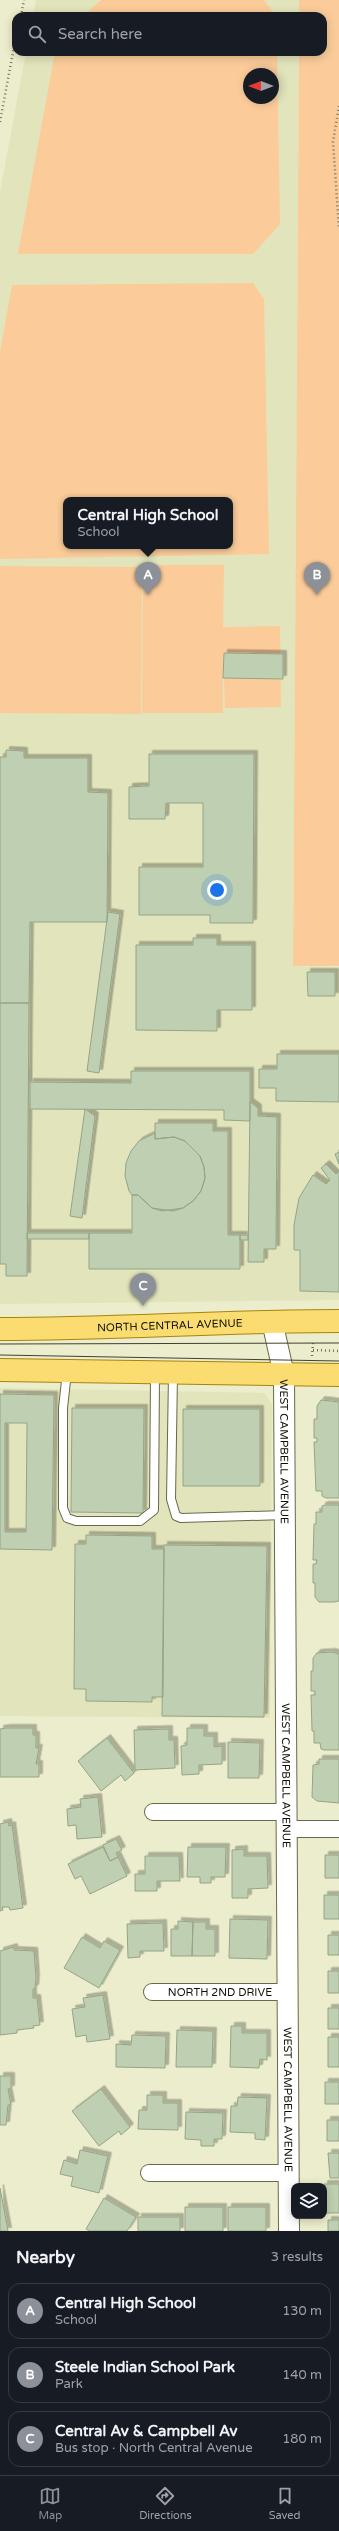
<!DOCTYPE html>
<html lang="en">
<head>
<meta charset="utf-8">
<style>
	body { margin:0; font-family:"Varela Round",sans-serif; background:#242831; color:#f1f3f6 }
	.controls { position:absolute; right:12px; bottom:12px; display:grid; overflow:hidden; border-radius:8px; box-shadow:0 2px 10px #0003 }
	.controls button { width:36px; height:36px; display:grid; place-items:center; padding:0; border:0; border-bottom:1px solid #363941; background:#171b24; color:#f1f3f6; font:20px sans-serif }
	.compass { position:absolute; left:243px; top:68px; width:36px; height:36px; border-radius:50%; background:#171b24; box-shadow:0 2px 10px #0003; rotate:270deg }
	.you { position:absolute; left:217px; top:890px; width:14px; height:14px; margin:-10px; border:3px solid #fff; border-radius:50%; background:#1a73e8; box-shadow:0 0 0 6px #1a73e833 }
	.badge { display:grid; place-items:center; width:26px; height:26px; border-radius:50%; background:#8c9099; color:#fff; font-size:13px; font-weight:700 }
	.pin { position:absolute; translate:-50% -33px; filter:drop-shadow(0 1px 2px #0008) }
	.pin::after { content:''; position:absolute; top:21px; width:14px; height:12px; background:inherit; clip-path:polygon(0 0,100% 0,50% 100%) }
	.popup { position:absolute; left:63px; top:497px; width:170px; height:52px; box-sizing:border-box; display:grid; place-content:center; border-radius:8px; background:#171b24; filter:drop-shadow(0 1px 3px #0005); font-size:13px; white-space:nowrap; color:#9ea1a6 }
	.popup b { font-size:15px; color:#f1f3f6 }
	.popup::after { content:''; position:absolute; left:50%; top:100%; margin-left:-8px; border:8px solid transparent; border-top-color:#171b24 }
	.list { margin:0; padding:0; list-style:none }
	h2 { display:flex; justify-content:space-between; align-items:center; height:52px; margin:0; padding:0 16px; font-size:17px }
	h2 small { font-size:13px; font-weight:400; color:#9ea1a6 }
	.list li { display:grid; grid-template-columns:26px 1fr auto; gap:12px; align-items:center; box-sizing:border-box; height:56px; margin:0 8px 8px; padding:0 8px; border:1px solid #363941; border-radius:12px }
	.list b { display:block; font-size:15px; white-space:nowrap }
	.list p { margin:0; font-size:13px; white-space:nowrap; color:#9ea1a6 }
	.list em { font-size:13px; font-style:normal; color:#9ea1a6 }
	.icon { flex:none; width:22px; height:22px; fill:none; stroke:currentColor; stroke-width:2; stroke-linecap:round; stroke-linejoin:round }
	.map { position:relative; flex:none; width:339px; height:2231px; overflow:hidden }
	.search { position:absolute; background:#171b24; box-shadow:0 2px 10px #0003; left:12px; right:12px; top:12px; height:44px; display:flex; align-items:center; gap:10px; box-sizing:border-box; padding:0 14px; border-radius:12px; color:#9ea1a6; font-size:15px }
	.sheet { height:244px; background:#171b24 }
	nav { display:flex; justify-content:space-around; align-items:center; box-sizing:border-box; height:56px; border-top:1px solid #363941; background:#171b24; font-size:11px; color:#9ea1a6 }
	nav a { display:grid; justify-items:center; gap:2px }
	nav .on { color:#8c9099 }
	.map>svg:first-child { display:block }
</style>
</head>
<body>
<div class="map">
<svg width="339" height="2231" viewBox="0 0 339 2231">
	<defs>
		<filter id="shadow"><feDropShadow dx="3.5" dy="-3.5" stdDeviation="0" flood-color="#0004"/></filter>
	</defs>
	<rect width="100%" height="100%" fill="#ebedcc"/>
	<path fill="#e2e4bb" fill-rule="evenodd" d="M36,0H299V16H33Z
		M26,52H299L293,966L339,967V1300L0,1304V192ZM249,74H273V98H249ZM66,500H230V546H66Z
		M0,1388L265,1393L272,1405L270,1718L0,1716Z"/>
	<path fill="#fbcc9a" fill-rule="evenodd" d="M101,0H264L276,16H83Z
		M299,0H339V966H293L299,52H323V16H299Z
		M55,52H277L280,224L253,254H18ZM249,74H273V98H249Z
		M253,283L264,299L269,554L0,559V352L12,285ZM66,500H230V546H66Z
		M143,565H224L223,627L280,626L281,707L225,708L223,650V713H142Z
		M0,566L142,567L141,714L0,713Z"/>
	<path fill="#bfcfb1" stroke="#95a488" fill-rule="evenodd" filter="url(#shadow)" d="M224,653L283,654V679L223,678Z
		M6,750L24,751V758H88V792L108,793L107,922H30L29,1003H0V757H6Z
		M149,754H254L253,923H210V915H139V867H203V803H166L165,819H129V787L149,786Z
		M108,912L120,914L99,1073L87,1071Z
		M193,938H217V945H252V1010H217V1031L136,1030V945H193Z
		M307,972H335V996H308Z
		M0,1003H29L27,1276H6V1264H0Z
		M277,1054H339V1102L276,1101V1088H259V1069H277Z
		M131,1071H250V1121L224,1120V1110L30,1109V1082L131,1083Z
		M250,1102L258,1108V1116L277,1117L276,1249H264V1262H248Z
		M85,1109L95,1116L82,1218L70,1216Z
		M155,1123H213V1131H228V1235H240V1269H89V1233H132V1195H138L152,1208L173,1211L183,1208L193,1201L201,1191L205,1178L204,1167L200,1156L185,1141L174,1137L155,1139Z
		M155,1133V1139L174,1137L185,1141L200,1156L204,1167L205,1178L201,1191L193,1201L183,1208L162,1211L152,1208L138,1195H132L129,1191L125,1176L126,1163L131,1151L139,1141Z
		M339,1152V1164L335,1154Z
		M326,1164L336,1174L339,1171V1292L300,1291V1250H294V1225L299,1198L313,1175L326,1184L330,1180L321,1168Z
		M27,1233H89V1239H27Z
		M240,1235H248V1240H240Z
		M0,1394L54,1395L52,1550L0,1549ZM5,1423H27L26,1532H5Z
		M321,1400L339,1402V1498H326L322,1496V1491H316L314,1442H317V1438H314V1419H317V1406Z
		M72,1408H144L143,1513L71,1512Z
		M183,1409H260V1486H183Z
		M325,1505H339V1601L334,1602H319L315,1597V1583H313V1564H316L317,1560H313L314,1524H316V1512H322V1506Z
		M86,1535L152,1536V1549H164L163,1697H152V1702L86,1701V1689H74L75,1544H86Z
		M164,1545L267,1546L264,1717L162,1716Z
		M332,1652L339,1654V1750H324L321,1749L320,1743H314V1731H312L311,1695H315V1691H311V1671H313V1658L317,1653Z
		M6,1728H33V1735H36V1748H39L36,1764H39V1777H0V1729Z
		M187,1728H204V1736H214V1747L222,1746V1764L199,1765V1774L182,1775L181,1746L187,1745Z
		M169,1729V1740H174L175,1768L135,1770L134,1730Z
		M107,1738L134,1773L125,1781L121,1775L101,1791L78,1761Z
		M228,1742L260,1743L259,1778H228Z
		M319,1759H339V1803L317,1801L312,1797L313,1765L319,1764Z
		M98,1797L102,1837L77,1839L76,1825L68,1826L67,1809L81,1807L80,1799Z
		M8,1822L9,1826L12,1825L23,1908L10,1910L9,1907H2L3,1910L0,1911V1824Z
		M116,1839L122,1850L116,1853L118,1857L110,1861L103,1845Z
		M103,1847L110,1861L118,1857L127,1876L90,1894L81,1876L75,1879L68,1864Z
		M188,1847H226L225,1877H211V1883H200V1877H187Z
		M244,1849V1856H267L268,1888L248,1889V1898H232V1850Z
		M325,1855H339V1878H325Z
		M145,1856H179L180,1881H157V1891H135V1874H145Z
		M324,1895H339V1919H324Z
		M230,1919L268,1920L267,1959L229,1958Z
		M178,1921L193,1922L192,1956H171V1929H178Z
		M193,1922H206V1929H215V1956H192Z
		M163,1923L164,1951H140V1957L128,1958L127,1924Z
		M328,1935H339V1955H328Z
		M82,1937L100,1948L104,1941L120,1950L99,1988L64,1968Z
		M14,1947V1950L34,1951L36,1978L35,1988L33,1989V1998H37L40,2025L33,2026L34,2028L17,2030V2033L0,2035V1951Z
		M328,1971H339V1993H328Z
		M103,1995L110,2039L87,2042L86,2035L76,2037L72,2009L85,2007L83,1998Z
		M328,2008H339V2029H328Z
		M231,2026H242V2033H267V2060L260,2059L259,2068L230,2067Z
		M177,2030L213,2031L212,2067H176Z
		M132,2035L166,2036L165,2068L116,2067V2044L131,2045Z
		M328,2037H339V2067H328Z
		M0,2076H11V2089H8L11,2105H8L6,2125H0Z
		M325,2082H339V2104H325Z
		M101,2089L130,2127L121,2135L119,2131L99,2146L72,2111Z
		M147,2095H163V2103H178V2130L138,2129L139,2110H147Z
		M238,2097L267,2098L265,2140L255,2139V2133L230,2132L231,2106H237Z
		M186,2112L223,2113L222,2139H214V2146H201V2140L185,2139Z
		M327,2120H339V2141H327Z
		M80,2150L108,2156L99,2193L71,2186L73,2177L60,2174L64,2160L77,2164Z
		M328,2153H339V2178H330Z
		M324,2184H339V2213H324Z
		M0,2188L8,2231H0Z
		M104,2198L136,2217L127,2231H90L86,2229Z
		M185,2207H223V2231H185Z
		M228,2207H266V2231H228Z
		M138,2217H180V2231H138Z
		M328,2220H339V2231H328Z"/>
	<g fill="none" stroke-linecap="round" stroke-linejoin="round">
		<defs>
			<path id="service" d="M67,1372L63,1408V1508L67,1518L76,1521H140L154,1510L155,1374
				M173,1374L171,1499L176,1516L181,1518L285,1515"/>
			<g id="minor">
				<path d="M153,1812H287"/>
				<path d="M288,1829H339"/>
				<path id="s1" d="M152,1992H288"/>
				<path d="M149,2173H290"/>
			</g>
			<g id="tertiary">
				<path id="s2" d="M272,1321L284,1375L289,2231"/>
			</g>
			<g id="primary">
				<path id="s3" d="M0,1329C113,1329 226,1321 339,1321"/>
				<path d="M0,1370L339,1375"/>
			</g>
		</defs>
		<use href="#service" stroke="#68694c" stroke-width="10"/>
		<use href="#minor" stroke="#68694c" stroke-width="18"/>
		<use href="#tertiary" stroke="#68694c" stroke-width="22"/>
		<use href="#primary" stroke="#a6850d" stroke-width="24"/>
		<path stroke="#72735f" stroke-width="2.5" stroke-dasharray="1 3" stroke-linecap="butt" d="M21,16L24,0
			M339,106L333,142L339,229
			M0,122L16,36
			M313,1350L339,1351
			M312,1356L313,1343"/>
		<use href="#service" stroke="#fff" stroke-width="8"/>
		<use href="#minor" stroke="#fff" stroke-width="16"/>
		<use href="#tertiary" stroke="#fff" stroke-width="20"/>
		<use href="#primary" stroke="#fbdc71" stroke-width="22"/>
		<path stroke="#414132" stroke-width="1" d="M0,1344L339,1343
			M0,1355L339,1361"/>
	</g>
	<g text-anchor="middle" dominant-baseline="central" stroke-width="3" stroke-linejoin="round" paint-order="stroke">
		<g font-size="11" fill="#0f0f05" stroke="#fff">
			<text stroke="none"><textPath href="#s3" startOffset="170">NORTH CENTRAL AVENUE</textPath></text>
			<text stroke="none"><textPath href="#s2" startOffset="132">WEST CAMPBELL AVENUE</textPath></text>
			<text stroke="none"><textPath href="#s2" startOffset="456">WEST CAMPBELL AVENUE</textPath></text>
			<text stroke="none"><textPath href="#s1" startOffset="68">NORTH 2ND DRIVE</textPath></text>
			<text stroke="none"><textPath href="#s2" startOffset="780">WEST CAMPBELL AVENUE</textPath></text>
		</g>
	</g>
</svg>
<div class="controls">
<button><svg class="icon" aria-label="layers" viewBox="0 0 24 24"><path d="M12 4l9 5-9 5-9-5zM3 14l9 5 9-5"/></svg></button>
</div>
<svg class="compass" viewBox="-18 -18 36 36"><path d="M0-13l5 13h-10z" fill="#e53935"/><path d="M0 13l5-13h-10z" fill="#9ea1a6"/></svg>
<div class="you"></div>
<div class="pin badge" style="left:148px;top:595px">A</div>
<div class="popup"><b>Central High School</b>School</div>
<div class="pin badge" style="left:317px;top:595px">B</div>
<div class="pin badge" style="left:143px;top:1306px">C</div>
<div class="search"><svg class="icon" aria-label="search" viewBox="0 0 24 24"><circle cx="10" cy="10" r="6"/><path d="M15 15l6 6"/></svg>Search here</div>
</div>
<section class="sheet">
<h2>Nearby<small>3 results</small></h2>
<ul class="list">
<li><span class="badge">A</span><div><b>Central High School</b><p>School</p></div><em>130 m</em></li>
<li><span class="badge">B</span><div><b>Steele Indian School Park</b><p>Park</p></div><em>140 m</em></li>
<li><span class="badge">C</span><div><b>Central Av &amp; Campbell Av</b><p>Bus stop · North Central Avenue</p></div><em>180 m</em></li>
</ul>
</section>
<nav>
<a class="on"><svg class="icon" aria-label="map" viewBox="0 0 24 24"><path d="M3 6l6-2 6 2 6-2v14l-6 2-6-2-6 2zM9 4v14M15 6v14"/></svg>Map</a>
<a><svg class="icon" aria-label="directions" viewBox="0 0 24 24"><path d="M12 3l9 9-9 9-9-9zM9 14v-3h6M13 9l2 2-2 2"/></svg>Directions</a>
<a><svg class="icon" aria-label="saved" viewBox="0 0 24 24"><path d="M7 4h10v16l-5-4-5 4z"/></svg>Saved</a>
</nav>
</body>
</html>
